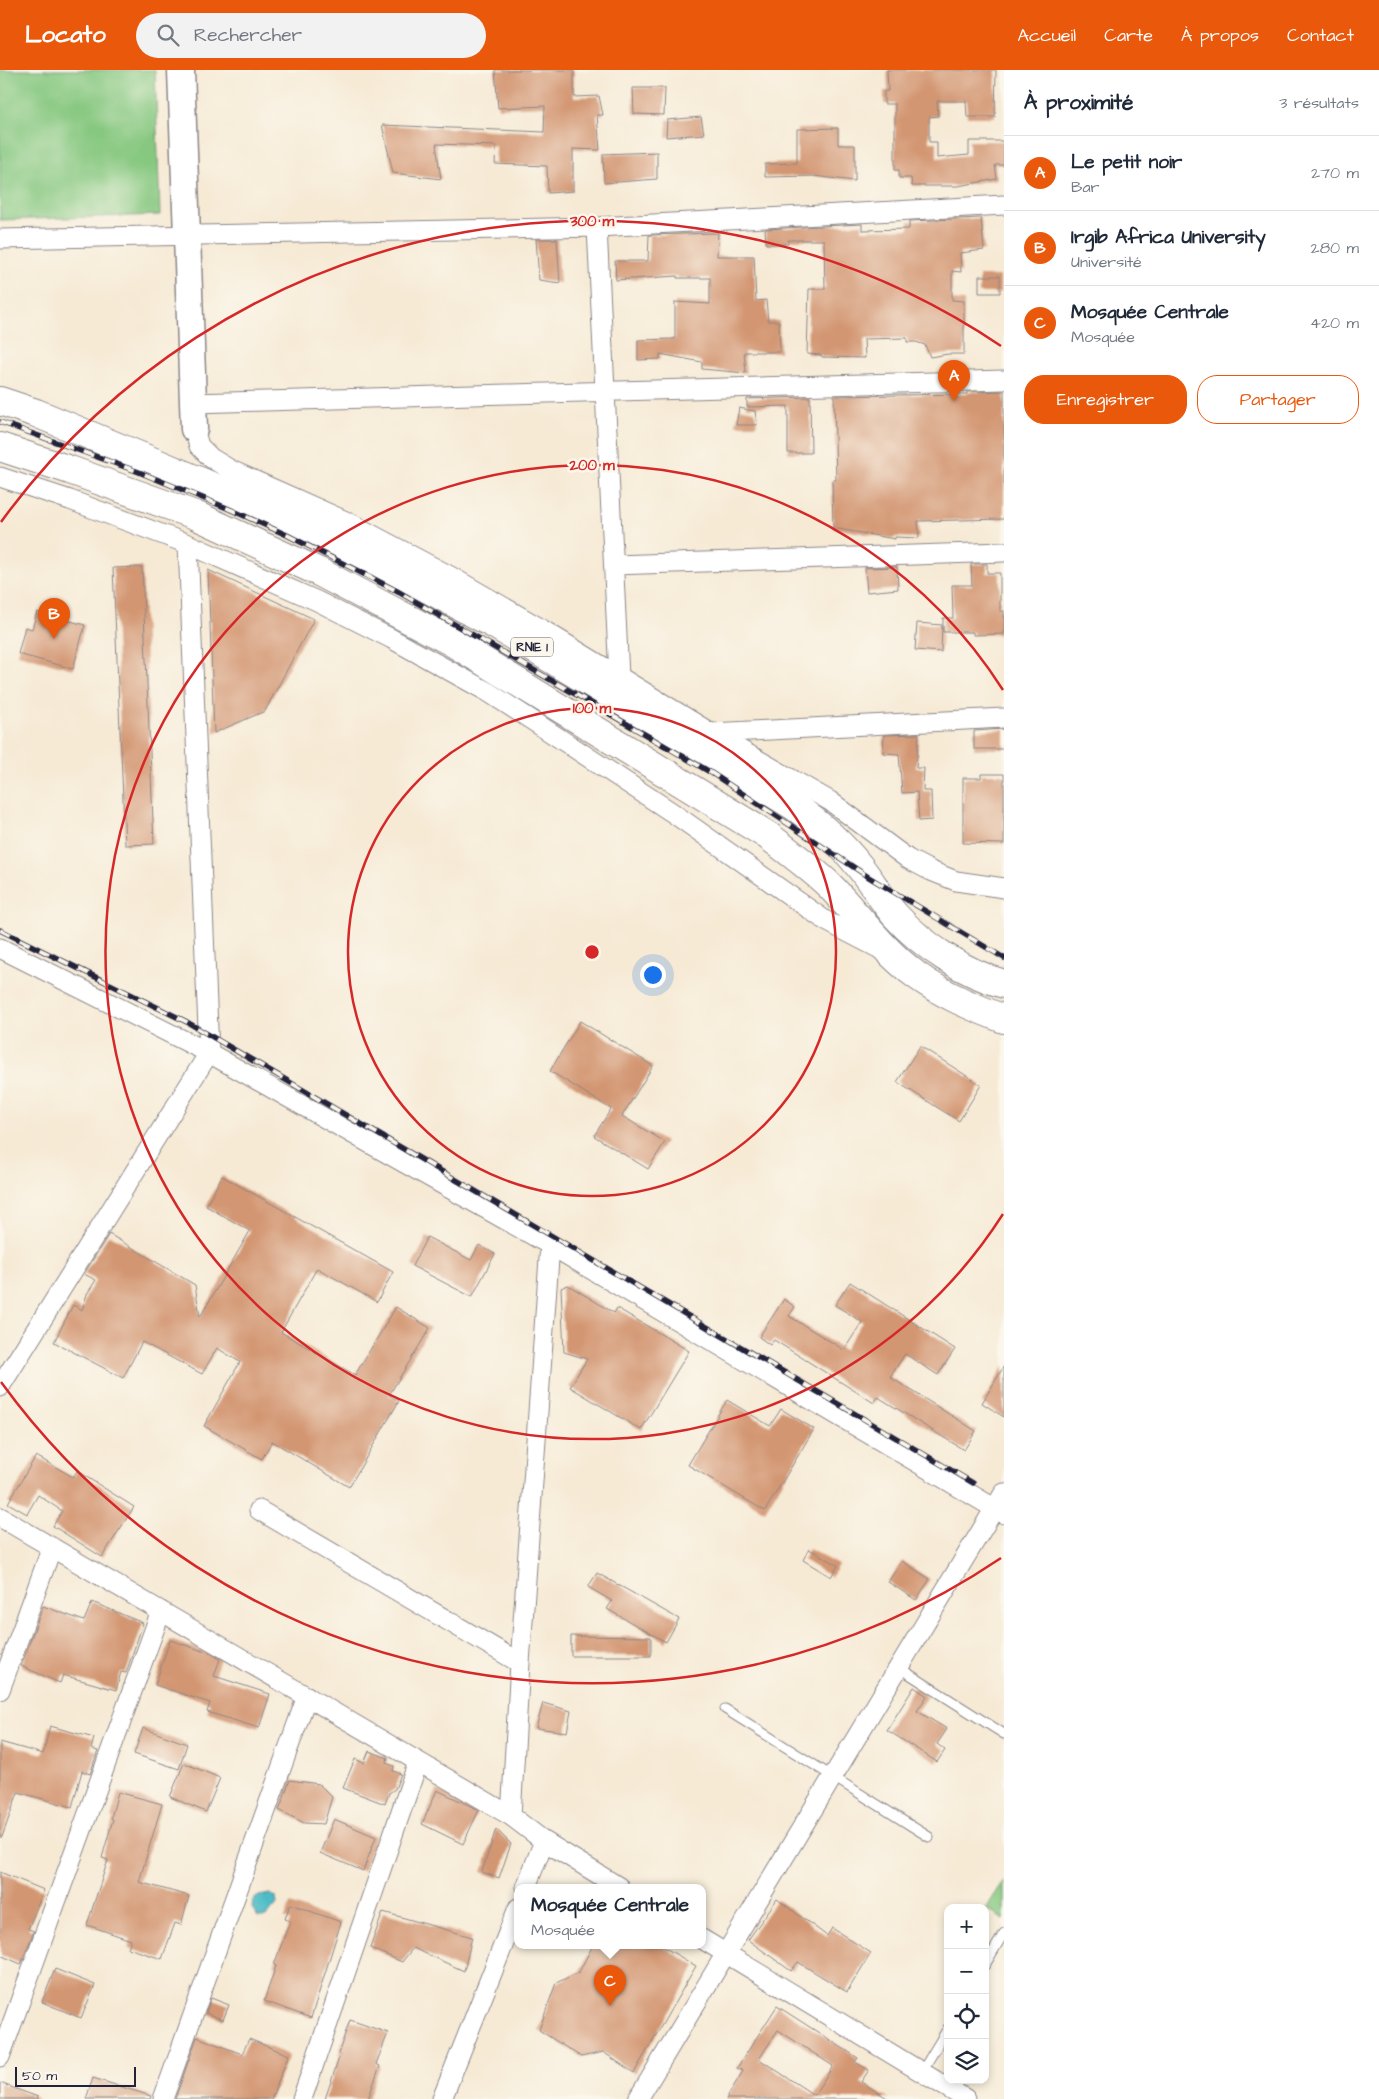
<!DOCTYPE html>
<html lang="fr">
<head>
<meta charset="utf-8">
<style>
	body { margin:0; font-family:"Architects Daughter",sans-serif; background:#f2f2f3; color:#1f2937 }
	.controls { position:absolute; right:15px; bottom:15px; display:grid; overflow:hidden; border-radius:10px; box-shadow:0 2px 8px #0003 }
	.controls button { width:45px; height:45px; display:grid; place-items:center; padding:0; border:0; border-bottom:1px solid #e0e1e3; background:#fff; color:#1f2937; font:25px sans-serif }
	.scale { position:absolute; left:15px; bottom:12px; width:121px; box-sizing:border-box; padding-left:5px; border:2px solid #22223b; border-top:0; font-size:14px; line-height:18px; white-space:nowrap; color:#22223b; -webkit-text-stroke:4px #fbf7ec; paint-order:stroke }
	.you { position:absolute; left:652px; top:904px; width:18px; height:18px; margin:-12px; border:4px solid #fff; border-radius:50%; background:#1a73e8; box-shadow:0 0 0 8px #1a73e833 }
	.badge { display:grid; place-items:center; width:32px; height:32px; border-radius:50%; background:#ea580c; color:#fff; font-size:16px; font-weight:700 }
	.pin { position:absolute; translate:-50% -41px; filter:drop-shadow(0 1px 2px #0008) }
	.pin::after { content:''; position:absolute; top:26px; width:18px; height:15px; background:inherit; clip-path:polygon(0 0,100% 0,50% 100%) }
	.popup { position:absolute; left:514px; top:1814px; width:192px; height:65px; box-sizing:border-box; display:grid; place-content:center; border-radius:10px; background:#fff; filter:drop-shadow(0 1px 4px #0005); font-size:16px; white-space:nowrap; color:#747a83 }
	.popup b { font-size:19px; color:#1f2937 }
	.popup::after { content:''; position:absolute; left:50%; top:100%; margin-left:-10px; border:10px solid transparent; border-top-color:#fff }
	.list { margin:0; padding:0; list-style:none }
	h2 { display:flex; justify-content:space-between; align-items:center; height:65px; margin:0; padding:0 20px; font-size:21px }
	h2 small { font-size:16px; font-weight:400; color:#747a83 }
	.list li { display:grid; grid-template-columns:32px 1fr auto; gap:15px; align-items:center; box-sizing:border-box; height:75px; padding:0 20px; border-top:1px solid #e0e1e3 }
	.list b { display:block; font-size:19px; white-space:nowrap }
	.list p { margin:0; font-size:16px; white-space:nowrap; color:#747a83 }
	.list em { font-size:16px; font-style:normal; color:#747a83 }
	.actions { display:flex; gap:10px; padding:15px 20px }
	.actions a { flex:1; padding:11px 0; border:1px solid #ea580c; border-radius:20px; text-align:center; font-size:18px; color:#ea580c }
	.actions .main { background:#ea580c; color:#fff }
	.icon { flex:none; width:28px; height:28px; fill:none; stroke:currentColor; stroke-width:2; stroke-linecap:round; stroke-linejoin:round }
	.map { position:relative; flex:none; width:1004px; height:2029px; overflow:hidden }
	header { display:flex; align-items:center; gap:30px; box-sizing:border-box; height:70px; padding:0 25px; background:#ea580c; color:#fff }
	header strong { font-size:24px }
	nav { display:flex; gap:28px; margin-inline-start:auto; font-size:18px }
	.search { width:350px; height:45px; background:#f2f2f3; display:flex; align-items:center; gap:12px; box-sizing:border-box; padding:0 18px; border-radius:28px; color:#747a83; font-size:19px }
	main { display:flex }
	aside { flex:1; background:#fff }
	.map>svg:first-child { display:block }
</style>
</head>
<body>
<header>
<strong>Locato</strong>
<div class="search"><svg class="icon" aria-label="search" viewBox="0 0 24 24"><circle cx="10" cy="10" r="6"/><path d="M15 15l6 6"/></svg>Rechercher</div>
<nav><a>Accueil</a><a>Carte</a><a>À propos</a><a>Contact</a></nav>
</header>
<main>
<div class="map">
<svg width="1004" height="2029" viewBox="0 0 1004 2029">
	<rect width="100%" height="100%" fill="#fbf7ec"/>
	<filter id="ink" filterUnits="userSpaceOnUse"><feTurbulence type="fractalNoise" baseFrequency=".02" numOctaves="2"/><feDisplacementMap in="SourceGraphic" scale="10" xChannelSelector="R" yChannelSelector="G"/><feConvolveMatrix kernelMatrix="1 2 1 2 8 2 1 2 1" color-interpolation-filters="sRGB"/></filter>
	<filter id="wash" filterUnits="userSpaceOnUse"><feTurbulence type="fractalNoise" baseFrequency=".0096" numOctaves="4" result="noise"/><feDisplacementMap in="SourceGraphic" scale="20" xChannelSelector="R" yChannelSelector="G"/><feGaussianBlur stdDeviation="1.12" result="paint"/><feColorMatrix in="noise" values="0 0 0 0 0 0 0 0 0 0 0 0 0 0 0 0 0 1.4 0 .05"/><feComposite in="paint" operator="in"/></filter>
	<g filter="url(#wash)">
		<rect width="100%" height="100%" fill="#f6ead5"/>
		<path fill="#86c880" stroke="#54755e" d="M0,0H155L160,145L0,150Z
			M1004,1810V1850L986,1839Z"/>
		<path fill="#4ebcc6" stroke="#386f80" d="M270,1824L276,1827L277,1834L266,1847H258L252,1838L253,1830L259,1826Z"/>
		<g id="blocks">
			<path fill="#d39672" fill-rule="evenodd" d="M495,0H574V27L599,26L603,45H597L600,80L573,79V121L548,123L547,96L495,94L496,76L436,74L441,109L393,103L382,55L544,62L545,36L498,38Z
				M887,0H996L995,47H967L966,31H937L938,46L929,47V72H937V88L969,85V71H1004V95H995L997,109L958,116H912L911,108H899V100H895V34H884V21H888Z
				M633,18H665L664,45L634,44Z
				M701,47L704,64L666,67L667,50Z
				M838,58V75H855V111L813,106L765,107V94L797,93V59Z
				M657,82V109L604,113L603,84Z
				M981,148L984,180L960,183L961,202L952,201V230L964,231V284H948L930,287L925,275L916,272H907V268L864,269L865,288L822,287L821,285L807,284L809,219H825L824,170H788V174H766L765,159L862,154V160L909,159V151Z
				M718,163L717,186H754L756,231L766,230L768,251H779L780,282H744L746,303L702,299V292L660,284V289L638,290V270L675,269V232L710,234V208H677V206L616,210L615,191H648L649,165Z
				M536,169H557L560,213L539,210Z
				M979,206H1000V223H979Z
				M1004,321V449L918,451L919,468L895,467V469L833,458L832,410H836L834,326L967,324V322Z
				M810,327L811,383H788V336L747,337V329Z
				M739,338L755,341L757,355H736Z
				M971,494H987V503H1000V541H1004V564L973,565V562H943V548H953L952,515H972Z
				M142,497L154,774L125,775L113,498Z
				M897,497L898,519L867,522L865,498Z
				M208,500L314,549L265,641L214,663Z
				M37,542L85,555L73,599L18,584L25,557L32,559Z
				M917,553L942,555L941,582L915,580Z
				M1004,659V679H974V661Z
				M919,664L916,698H924L923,721H931L932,750L919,751L917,722L902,723L899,684L883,683L884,665Z
				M981,704H1004V774L963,773V708H981Z
				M580,951L653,996L622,1046L665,1072L648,1099L594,1066L611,1039L550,1001Z
				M920,976L981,1015L959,1051L897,1012Z
				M222,1106L393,1202L377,1232L317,1198L281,1262L355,1305L396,1237L430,1258L389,1325L399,1331L349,1417L272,1371L262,1389L204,1356L240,1292L217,1278L202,1304L142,1272L123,1308L54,1272L73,1235L82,1240L87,1224L96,1210L84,1204L109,1164L195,1215L200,1247L250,1161L206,1136Z
				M427,1167L471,1190L479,1175L495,1184L472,1227L412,1196Z
				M850,1212L955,1279L938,1305L905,1284L890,1307L976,1361L964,1380L878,1327L874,1333L774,1270L770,1275L759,1267L784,1229L795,1237L789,1246L844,1280L862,1252L835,1235Z
				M568,1215L614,1243L617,1238L689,1281L641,1360L570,1317L587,1289L564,1282L561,1218Z
				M1004,1296V1347L982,1333Z
				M727,1330L770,1356L781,1339L814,1359L765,1441L688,1395Z
				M36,1386L73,1407L77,1401L134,1437L102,1487L53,1456L62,1441L38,1425L27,1444L8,1433Z
				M809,1479L838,1495L831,1507L803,1490Z
				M902,1491L930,1509L916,1530L888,1512Z
				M597,1503L679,1549L666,1572L607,1539L612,1531L588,1517Z
				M92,1532L143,1553L126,1603L121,1602L116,1620L63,1605L60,1613L21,1596L43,1536L84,1551Z
				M571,1566L651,1567V1586H571Z
				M170,1570L212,1584L220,1589L214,1606L270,1624L259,1658L207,1642L210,1633L155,1615Z
				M914,1617L927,1626L917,1641L947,1659L937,1674L945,1680L937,1692L887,1660Z
				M543,1633L571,1641L567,1662L536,1658Z
				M50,1656L94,1668L91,1679L98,1681L90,1704L82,1701L72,1737L18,1722L2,1767H0V1672L43,1684Z
				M143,1658L187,1674L179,1699L134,1684Z
				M369,1681L388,1688L386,1693L394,1696L393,1701L401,1704L395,1719L389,1723L385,1734L343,1718L355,1689L364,1693Z
				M184,1693L220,1708L206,1742L170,1727Z
				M290,1710L319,1714L332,1727L324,1754L304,1753L279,1740Z
				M437,1720L479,1740L463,1774L422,1754Z
				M118,1722L162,1734L139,1812L189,1826L181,1855L175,1853L162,1889L128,1878L131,1870L87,1855L108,1790L102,1788L113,1749L111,1748Z
				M334,1749L376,1767L363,1801L320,1783Z
				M496,1759L511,1774L499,1808L482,1802Z
				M0,1802L44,1820L28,1859L34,1861L21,1894L0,1885Z
				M777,1829L827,1866L832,1858L871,1883L847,1922L798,1892L791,1901L748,1870Z
				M290,1834L341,1852L311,1948L264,1931L276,1896L274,1895L290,1851L285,1849Z
				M383,1842L472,1867L464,1901L413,1878L402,1892L370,1878Z
				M593,1875H660L696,1896L634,2003L603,1982L581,1987L539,1960L556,1913L579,1902Z
				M55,1899L95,1915L81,1948L42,1932Z
				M211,1928L229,1935L223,1950L206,1943Z
				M777,1936L858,1988L855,1992L869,2000L861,2012L889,2029H726L743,2001L737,1998ZM778,1960L833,1996L814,2025L759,1989Z
				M350,1950L388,1963L376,1994L380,1996L368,2029H325L340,1985L338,1984Z
				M197,1967L242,1984L249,1969L289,1985L271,2029H175Z
				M93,2008L151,2026L150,2029H86Z
				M0,2013L38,2027V2029H0Z"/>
		</g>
	</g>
	<g filter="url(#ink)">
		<use href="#blocks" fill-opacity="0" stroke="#8c8688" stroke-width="1"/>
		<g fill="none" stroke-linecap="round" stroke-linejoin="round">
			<defs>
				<path id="lane" d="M898,1597L1004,1664
					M725,1639L929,1767
					M985,1895L1004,1863
					M921,2003L948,1958"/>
				<path id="street" d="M597,157L619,607
					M0,169L597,157L1004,135
					M193,333L1004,310
					M194,359L199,376L211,388L231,400L350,453L452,507L540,558L711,663L830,731L908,789L931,801L956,811L1004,818
					M0,407L70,430L188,474L317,531L392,569L488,622L530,649L673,743L826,851L878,878
					M614,495L1004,482
					M711,663L1004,648
					M0,878L209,983L550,1175L1004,1444
					M0,1317L209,983L188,474
					M259,1440L520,1593
					M0,1447L511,1746L544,1771L619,1817
					M0,1620L52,1477
					M511,1746L520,1593L550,1175
					M526,1817L544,1771
					M702,1869L966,2029
					M0,1987L161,1541
					M163,2029L307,1626
					M302,2029L418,1692
					M442,2029L518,1838
					M638,2029L1004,1423"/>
				<path id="secondary" d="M181,0L194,359"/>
				<path id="highway" d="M0,331L36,343L147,389L278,444L378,492L497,556L794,736C818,753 841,773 859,796C872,812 882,830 895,845C923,876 964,903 1004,914
					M0,377L70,400L195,445L319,502L452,572L767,765C788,781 810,797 829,815C858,845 882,880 916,905C943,925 973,937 1004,949"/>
			</defs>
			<use href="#lane" stroke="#8c8688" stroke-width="11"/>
			<use href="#street" stroke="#8c8688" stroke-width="21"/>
			<use href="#secondary" stroke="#8c8688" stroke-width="29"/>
			<use href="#highway" stroke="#8c8688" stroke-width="30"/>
			<use href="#lane" stroke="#fff" stroke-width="9"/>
			<use href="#street" stroke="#fff" stroke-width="19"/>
			<use href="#secondary" stroke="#fff" stroke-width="26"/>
			<use href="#highway" stroke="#fff" stroke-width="28"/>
			<defs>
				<path id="rail" d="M0,352L139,402L227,438L287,465L397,521L710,702L867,806L1004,888
					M0,860L187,952L973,1413"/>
			</defs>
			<use href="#rail" stroke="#22223b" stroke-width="5.5"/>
			<use href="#rail" stroke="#fbf7ec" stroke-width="4" stroke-dasharray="11" stroke-linecap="butt"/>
		</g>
	</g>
	<g fill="none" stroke="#d62828" stroke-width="2.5">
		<circle cx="592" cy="882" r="244"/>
		<path d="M1003 1144A487 487 0 1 1 1003 620"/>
		<path d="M1001 1488A731 731 0 0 1 1 1312M1 452A731 731 0 0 1 1001 276"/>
	</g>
	<g text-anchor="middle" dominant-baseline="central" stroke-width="5" stroke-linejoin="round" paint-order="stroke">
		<rect fill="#fbf7ec" stroke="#636270" stroke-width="1" x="511" y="567.5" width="42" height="19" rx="4"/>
		<g font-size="12" font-weight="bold" fill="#22223b">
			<text x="532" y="577">RNIE 1</text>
		</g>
	</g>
	<circle cx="592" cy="882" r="8" fill="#d62828" stroke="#fbf7ec" stroke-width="2.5"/>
	<g font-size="15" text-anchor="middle" font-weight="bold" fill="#d62828" stroke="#fbf7ec" stroke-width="5" stroke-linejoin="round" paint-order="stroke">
		<text x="592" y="156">300 m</text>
		<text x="592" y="400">200 m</text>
		<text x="592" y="643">100 m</text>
	</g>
</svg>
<div class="controls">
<button>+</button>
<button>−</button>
<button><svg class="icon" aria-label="locate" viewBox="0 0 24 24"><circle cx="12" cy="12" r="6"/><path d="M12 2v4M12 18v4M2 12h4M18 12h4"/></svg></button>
<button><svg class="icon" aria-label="layers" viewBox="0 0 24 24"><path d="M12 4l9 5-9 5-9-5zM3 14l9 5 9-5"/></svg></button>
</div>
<div class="scale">50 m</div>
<div class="you"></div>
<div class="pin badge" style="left:954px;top:331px">A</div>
<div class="pin badge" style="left:54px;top:569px">B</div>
<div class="pin badge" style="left:610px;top:1936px">C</div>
<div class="popup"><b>Mosquée Centrale</b>Mosquée</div>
</div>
<aside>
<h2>À proximité<small>3 résultats</small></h2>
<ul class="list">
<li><span class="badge">A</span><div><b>Le petit noir</b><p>Bar</p></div><em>270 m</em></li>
<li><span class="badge">B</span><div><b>Irgib Africa University</b><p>Université</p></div><em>280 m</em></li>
<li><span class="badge">C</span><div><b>Mosquée Centrale</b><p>Mosquée</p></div><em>420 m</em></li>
</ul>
<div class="actions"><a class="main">Enregistrer</a><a>Partager</a></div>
</aside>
</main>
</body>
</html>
